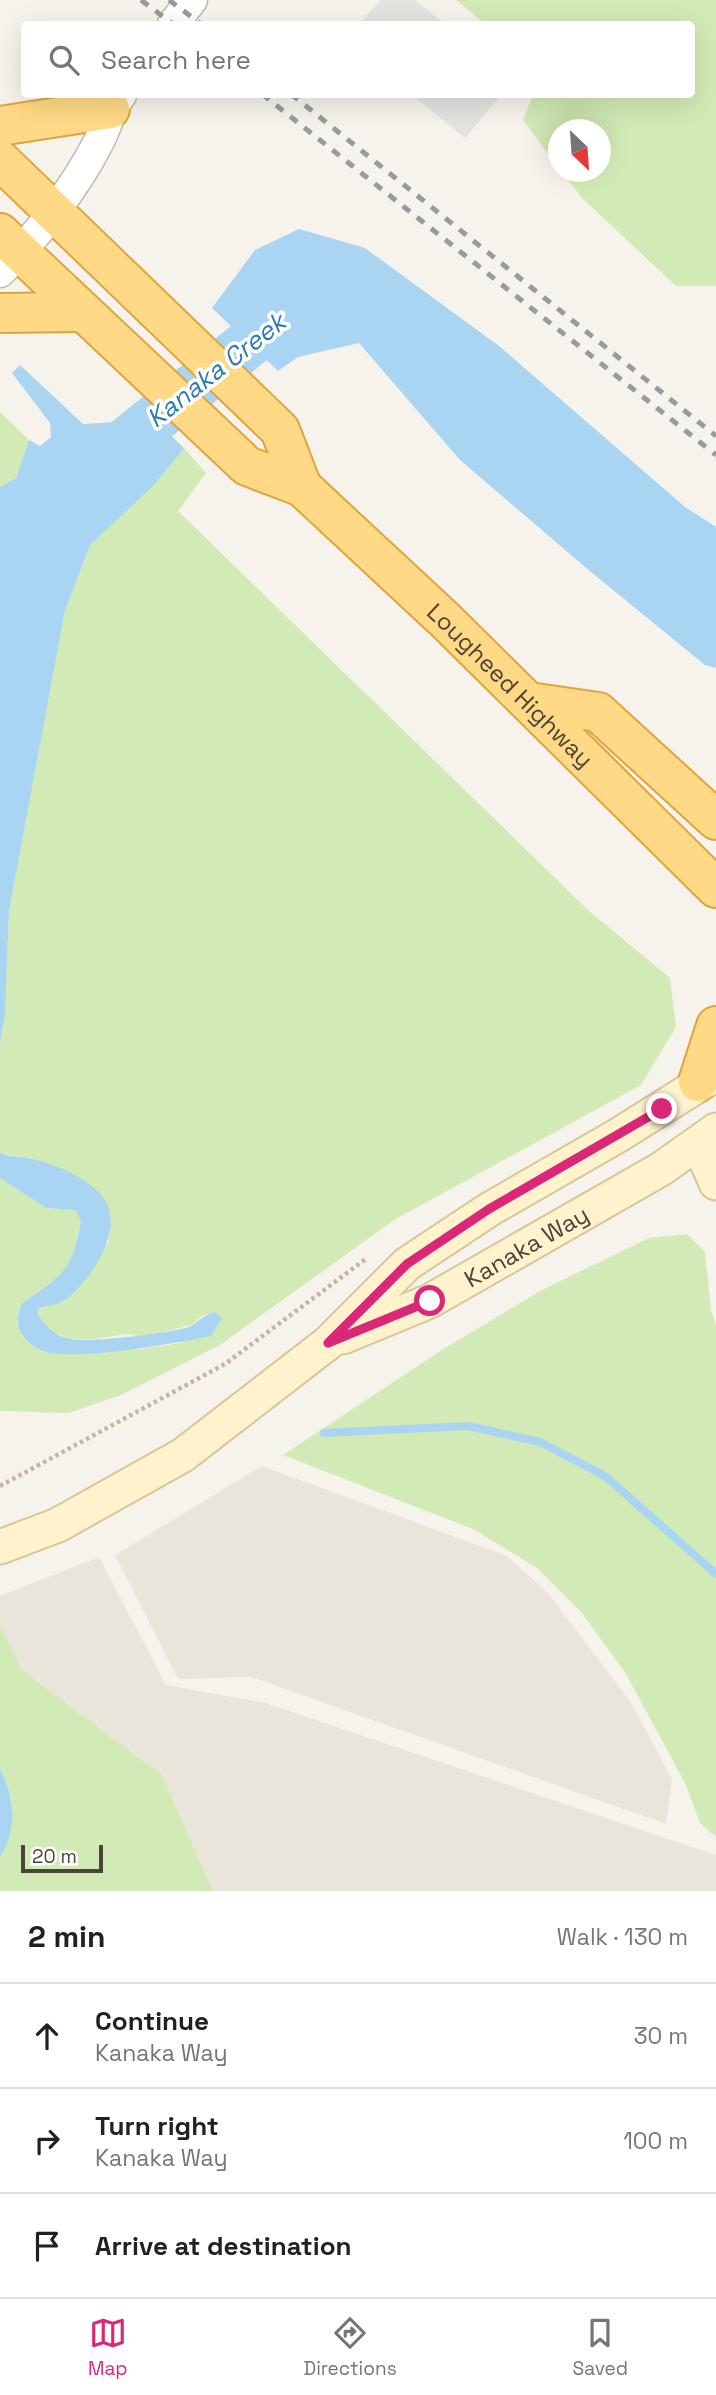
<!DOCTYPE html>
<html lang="en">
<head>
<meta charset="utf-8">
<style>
	body { margin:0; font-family:"Space Grotesk",sans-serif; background:#f2f2f2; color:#202124 }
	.compass { position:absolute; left:548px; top:119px; width:63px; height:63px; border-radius:50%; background:#fff; box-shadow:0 7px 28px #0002; rotate:155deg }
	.scale { position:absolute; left:21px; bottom:18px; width:82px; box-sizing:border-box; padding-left:7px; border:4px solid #4b4439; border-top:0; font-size:19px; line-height:24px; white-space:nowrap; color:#4b4439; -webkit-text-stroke:5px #fff; paint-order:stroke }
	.stop { position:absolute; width:21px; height:21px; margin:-16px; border:5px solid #db2777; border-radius:50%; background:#fff }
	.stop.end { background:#db2777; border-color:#fff; box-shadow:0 2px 7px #0008 }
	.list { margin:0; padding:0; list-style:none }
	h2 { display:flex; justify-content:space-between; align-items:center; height:91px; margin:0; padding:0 28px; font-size:30px }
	h2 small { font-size:23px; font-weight:400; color:#757577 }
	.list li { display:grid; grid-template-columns:46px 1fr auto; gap:21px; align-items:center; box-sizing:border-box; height:105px; padding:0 28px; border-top:2px solid #e0e0e0 }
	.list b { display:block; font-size:26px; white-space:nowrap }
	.list p { margin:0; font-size:23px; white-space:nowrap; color:#757577 }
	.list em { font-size:23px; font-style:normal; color:#757577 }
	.icon { flex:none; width:38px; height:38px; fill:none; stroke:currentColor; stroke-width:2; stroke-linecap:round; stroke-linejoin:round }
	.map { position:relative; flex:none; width:716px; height:1891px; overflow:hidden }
	.search { position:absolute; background:#fff; box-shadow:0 7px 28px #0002; left:21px; right:21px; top:21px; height:77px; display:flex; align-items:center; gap:18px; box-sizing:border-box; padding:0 24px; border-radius:7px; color:#757577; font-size:26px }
	.sheet { height:406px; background:#fff }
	nav { display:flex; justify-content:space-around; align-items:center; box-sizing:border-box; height:98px; border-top:2px solid #e0e0e0; background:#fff; font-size:19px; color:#757577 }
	nav a { display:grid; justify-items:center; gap:4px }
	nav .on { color:#db2777 }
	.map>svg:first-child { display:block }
</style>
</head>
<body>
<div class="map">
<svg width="716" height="1891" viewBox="0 0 716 1891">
	<rect width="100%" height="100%" fill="#f6f3ec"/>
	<path fill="#eae5da" d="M262,1466L507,1556L548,1593L630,1701L672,1779L666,1824L251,1677L178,1679L115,1555Z
		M99,1557L166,1685L265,1703L716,1855V1891H213L162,1775L23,1671L0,1626V1596Z"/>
	<path fill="#d2eab5" d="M456,0H716V286H676L583,199L562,172H600V130H558V167L523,120L533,95L692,94V24H485Z
		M0,412L29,440L16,478L0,487Z
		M184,448L206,473L178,511L589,911L670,978L676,1027L641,1085L394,1220L220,1345L123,1394L69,1413L0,1411V1178L46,1208L75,1210L81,1220C73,1270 62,1276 21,1304L17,1324L23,1337L42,1351L56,1353L140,1349L181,1343L214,1312L203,1315L192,1325L142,1337L127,1334L94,1339H71L48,1330L36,1314L39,1308L63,1302L109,1242V1217L104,1198L33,1159L0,1153V1043L5,1015L9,911L65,611L90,545Z
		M687,1234L705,1252L711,1310L716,1325V1837L700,1823L685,1783L626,1674L581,1612L537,1568L473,1529L283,1455L445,1348L542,1290L649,1238Z
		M0,1626L23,1671L162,1775L213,1891H0C0,1881 0,1867 0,1858C11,1817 21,1811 0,1769Z"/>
	<path fill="#e5e3e0" d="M380,0H415L445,24H360Z
		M412,95H501L465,138Z"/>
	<path fill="#a9d4f2" d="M299,229L365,248L499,346L685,507L716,527V668L705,665L591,572L460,460L359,343L298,357L278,371L212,308L255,250Z
		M20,365L83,424L115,422L137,403L184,448L153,486L90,545L65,611L9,911L5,1015L0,1043V487L16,478L29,440L40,446L51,437L50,423L12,373Z
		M0,1153C11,1157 21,1156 32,1159C54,1163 89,1179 103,1197C127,1229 90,1281 65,1300C58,1305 47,1306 39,1308L37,1314C46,1327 55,1336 71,1339C87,1343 175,1333 191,1326C200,1321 203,1315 214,1312L222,1318L211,1336C177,1343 73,1362 43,1351C33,1347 20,1336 18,1325C17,1319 20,1310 21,1304C62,1276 73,1270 81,1220L75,1210L46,1208L0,1178Z
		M0,1769C15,1798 18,1828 0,1857Z"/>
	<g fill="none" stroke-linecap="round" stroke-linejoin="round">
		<path stroke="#a9d4f2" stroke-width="8" d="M324,1433L468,1426L540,1442L605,1476L716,1574"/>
		<path stroke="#a9d4f2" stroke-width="49" d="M102,461L289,311L305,309"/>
		<defs>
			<path id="tertiary" d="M173,24L192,0
				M0,272C37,236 74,190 98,143C107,127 109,110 121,95"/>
			<g id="secondary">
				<path d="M699,1144L716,1183"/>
				<path id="s1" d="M343,1337L430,1301L661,1169L716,1130"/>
				<path d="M0,1547L58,1525L183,1455L328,1343L407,1264L490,1209L617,1136L716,1074"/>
			</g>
			<g id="trunk">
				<path d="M0,126L110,109"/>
				<path d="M0,160L280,430L302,487"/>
				<path id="s2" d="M0,233L247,466L302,487L445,620L716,888"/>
				<path d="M0,313L81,312"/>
				<path d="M529,702L598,712L716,820"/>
				<path d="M698,1082L716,1026"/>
			</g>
		</defs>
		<use href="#tertiary" stroke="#c2bbae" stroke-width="33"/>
		<use href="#secondary" stroke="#d6c79b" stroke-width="37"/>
		<use href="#trunk" stroke="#e0a43c" stroke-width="42"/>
		<path stroke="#c4b79f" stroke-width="4.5" stroke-dasharray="3.5 3.5" stroke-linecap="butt" d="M0,1486L225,1364L367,1258"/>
		<use href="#tertiary" stroke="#fff" stroke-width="30"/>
		<use href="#secondary" stroke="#fff3cd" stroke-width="33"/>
		<use href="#trunk" stroke="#ffd985" stroke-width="38"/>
		<path stroke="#9a9a9a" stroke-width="5" stroke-dasharray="9 9" stroke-linecap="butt" d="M141,0L173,24
			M169,0L201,24
			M262,94L716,455
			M291,94L716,436"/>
	</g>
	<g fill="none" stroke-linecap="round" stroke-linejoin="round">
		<path stroke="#db2777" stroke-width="9" d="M430,1301L328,1343L407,1264L489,1209L662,1109"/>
	</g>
	<g text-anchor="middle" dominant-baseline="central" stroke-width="7" stroke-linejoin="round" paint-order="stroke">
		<g font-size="24" fill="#4b4439" stroke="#fff">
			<text stroke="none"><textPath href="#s2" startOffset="686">Lougheed Highway</textPath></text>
			<text stroke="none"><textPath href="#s1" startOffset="205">Kanaka Way</textPath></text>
		</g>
		<g font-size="26" font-style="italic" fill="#2e7ab2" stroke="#fff">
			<text transform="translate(216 370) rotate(-38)">Kanaka Creek</text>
		</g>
	</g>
</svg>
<svg class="compass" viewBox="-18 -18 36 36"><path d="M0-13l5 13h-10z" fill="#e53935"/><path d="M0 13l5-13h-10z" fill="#757577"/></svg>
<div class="scale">20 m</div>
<div class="stop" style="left:430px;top:1301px"></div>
<div class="stop end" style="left:662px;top:1109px"></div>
<div class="search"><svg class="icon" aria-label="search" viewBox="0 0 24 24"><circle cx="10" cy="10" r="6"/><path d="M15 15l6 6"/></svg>Search here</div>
</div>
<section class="sheet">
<h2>2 min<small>Walk · 130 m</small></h2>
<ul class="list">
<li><svg class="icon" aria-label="ahead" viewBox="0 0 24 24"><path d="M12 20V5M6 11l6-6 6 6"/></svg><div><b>Continue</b><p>Kanaka Way</p></div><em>30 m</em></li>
<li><svg class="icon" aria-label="right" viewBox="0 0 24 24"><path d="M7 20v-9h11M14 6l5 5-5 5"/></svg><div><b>Turn right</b><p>Kanaka Way</p></div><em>100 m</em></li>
<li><svg class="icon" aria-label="arrive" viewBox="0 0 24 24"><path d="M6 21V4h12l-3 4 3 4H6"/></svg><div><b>Arrive at destination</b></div></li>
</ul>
</section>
<nav>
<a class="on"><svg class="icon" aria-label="map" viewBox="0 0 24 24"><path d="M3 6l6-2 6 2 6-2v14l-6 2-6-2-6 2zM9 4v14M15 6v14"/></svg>Map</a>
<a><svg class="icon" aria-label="directions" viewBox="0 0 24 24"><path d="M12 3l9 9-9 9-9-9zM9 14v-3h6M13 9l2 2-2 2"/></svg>Directions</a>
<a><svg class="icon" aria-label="saved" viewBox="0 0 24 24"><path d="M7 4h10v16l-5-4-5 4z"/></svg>Saved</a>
</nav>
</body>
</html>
